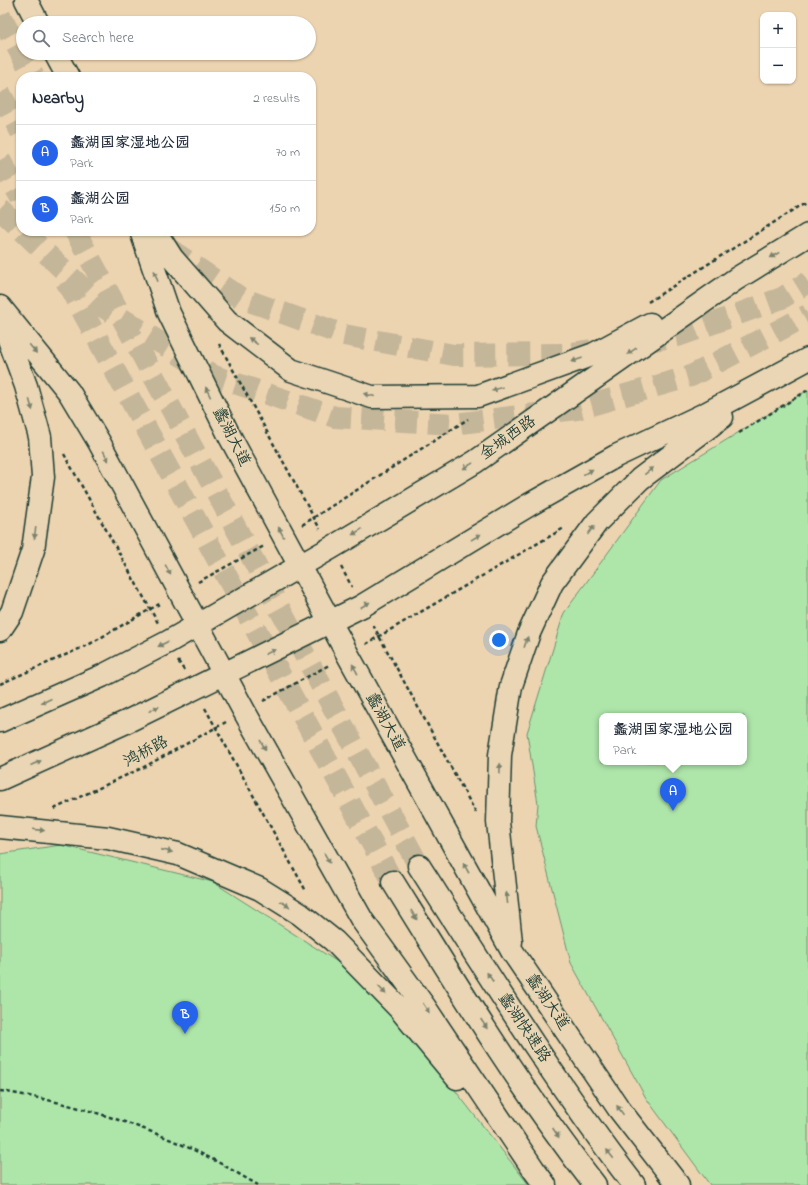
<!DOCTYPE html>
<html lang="en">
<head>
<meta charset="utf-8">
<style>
	body { margin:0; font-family:"Indie Flower","LXGW WenKai TC",sans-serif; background:#f2f2f3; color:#1f2937 }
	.controls { position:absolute; right:12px; top:12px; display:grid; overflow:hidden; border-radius:8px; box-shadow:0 1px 3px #0004 }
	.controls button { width:36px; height:36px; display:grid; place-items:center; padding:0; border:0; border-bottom:1px solid #e0e1e3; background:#fff; color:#1f2937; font:20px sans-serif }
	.you { position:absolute; left:499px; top:640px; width:14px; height:14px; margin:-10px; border:3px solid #fff; border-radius:50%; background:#1a73e8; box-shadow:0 0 0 6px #1a73e833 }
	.badge { display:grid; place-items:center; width:26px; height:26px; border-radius:50%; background:#2563eb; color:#fff; font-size:13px; font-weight:700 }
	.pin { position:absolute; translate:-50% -33px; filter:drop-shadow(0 1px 2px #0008) }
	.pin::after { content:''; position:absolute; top:21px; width:14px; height:12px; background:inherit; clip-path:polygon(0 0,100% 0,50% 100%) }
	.popup { position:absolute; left:599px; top:713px; width:148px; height:52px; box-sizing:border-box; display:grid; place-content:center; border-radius:8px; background:#fff; filter:drop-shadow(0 1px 3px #0005); font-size:13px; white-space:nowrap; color:#747a83 }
	.popup b { font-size:15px; color:#1f2937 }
	.popup::after { content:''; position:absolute; left:50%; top:100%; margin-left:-8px; border:8px solid transparent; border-top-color:#fff }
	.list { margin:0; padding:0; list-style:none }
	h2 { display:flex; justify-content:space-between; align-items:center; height:52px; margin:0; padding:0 16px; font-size:17px }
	h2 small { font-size:13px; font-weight:400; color:#747a83 }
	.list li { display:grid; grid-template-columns:26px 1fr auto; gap:12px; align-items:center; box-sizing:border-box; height:56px; padding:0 16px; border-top:1px solid #e0e1e3 }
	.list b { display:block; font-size:15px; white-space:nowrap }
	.list p { margin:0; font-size:13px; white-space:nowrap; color:#747a83 }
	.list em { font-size:13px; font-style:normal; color:#747a83 }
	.icon { flex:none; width:22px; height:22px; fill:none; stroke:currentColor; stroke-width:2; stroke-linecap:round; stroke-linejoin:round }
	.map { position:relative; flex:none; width:808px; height:1185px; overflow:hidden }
	.search { position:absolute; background:#fff; box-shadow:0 1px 3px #0004; left:16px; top:16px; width:300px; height:44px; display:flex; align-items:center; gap:10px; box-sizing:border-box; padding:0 14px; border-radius:22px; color:#747a83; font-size:15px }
	.panel { position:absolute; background:#fff; box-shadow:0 1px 3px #0004; left:16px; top:72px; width:300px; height:164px; border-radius:16px }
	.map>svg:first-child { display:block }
</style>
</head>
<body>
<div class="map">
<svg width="808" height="1185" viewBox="0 0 808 1185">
	<rect width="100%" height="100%" fill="#edd4b1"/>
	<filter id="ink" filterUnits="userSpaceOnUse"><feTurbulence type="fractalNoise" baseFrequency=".025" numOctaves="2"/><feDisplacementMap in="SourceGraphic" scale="8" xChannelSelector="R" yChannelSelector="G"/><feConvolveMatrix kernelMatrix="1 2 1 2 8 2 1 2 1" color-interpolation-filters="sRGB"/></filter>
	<g filter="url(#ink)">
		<path fill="#aee6aa" stroke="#66926f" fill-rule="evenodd" d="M808,390V1185H710L646,1098L571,963L536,826L538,804L527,733L564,613L661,480ZM602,716H744V762H602Z
			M61,845L213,882L372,984L529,1185H0V854Z"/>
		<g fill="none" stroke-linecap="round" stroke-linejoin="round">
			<path stroke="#c4b698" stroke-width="22" stroke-dasharray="22 11" stroke-linecap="butt" d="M0,16L34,77
				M0,93L21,132
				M0,160L21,198
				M0,209L21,229
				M23,231L100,305L214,376L335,417L453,424L577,409L691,376L808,315
				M75,231L419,866
				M168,248L241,298L344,335L454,355L566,354L591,350
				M66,281L393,882
				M643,342L678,336L782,298L808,282"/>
			<defs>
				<path id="primary" d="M26,0L38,23
					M55,53L68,77
					M141,231L169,313L229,435L348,655L512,951L619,1109L678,1185
					M155,231L172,258L227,321L291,370L372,397L478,396L594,354L650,324
					M0,307L69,392L99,442L244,711L362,920L424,1006L534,1170L545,1185
					M0,630L12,612L33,550L43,477L40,437L26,386L1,318
					M0,721L102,676L168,642L331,548L475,462L736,279L808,235
					M0,779L124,723L362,606L529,505L616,456L707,413L808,359
					M0,827L108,838L178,854L260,889L300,914L334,941L399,1008L457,1078
					M511,942L498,822L500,755L511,686L529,633L552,583L597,522L640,479L722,417"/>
				<path id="highway" d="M419,866C488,974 556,1084 634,1185
					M393,882C457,985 520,1089 595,1185"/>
			</defs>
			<use href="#primary" stroke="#1f3d34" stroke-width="25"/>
			<use href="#highway" stroke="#1f3d34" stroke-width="25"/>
			<path stroke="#1f3d34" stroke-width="2.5" stroke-dasharray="4 3" stroke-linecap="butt" d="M648,302L808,201
				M219,344L320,529
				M739,433L808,390
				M64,454L158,623
				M302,525L468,419
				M341,567L352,587
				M198,582L264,546
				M373,625L476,813
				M366,644L564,528
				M178,661L184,670
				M0,684L88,645L161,603
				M263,701L329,665
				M205,708L306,891
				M54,809L144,767L226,722
				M0,1091C67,1101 141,1124 202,1154C221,1163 240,1175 258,1185"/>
			<use href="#primary" stroke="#ead6b4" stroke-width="22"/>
			<use href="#highway" stroke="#ead6b4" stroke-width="22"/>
		</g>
		<defs><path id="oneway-solid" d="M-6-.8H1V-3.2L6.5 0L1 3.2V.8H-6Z"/></defs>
		<g fill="#7a826e">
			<use href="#oneway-solid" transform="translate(775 255) rotate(149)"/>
			<use href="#oneway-solid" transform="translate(156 276) rotate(-109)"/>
			<use href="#oneway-solid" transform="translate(253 341) rotate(-143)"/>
			<use href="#oneway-solid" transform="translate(33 349) rotate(51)"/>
			<use href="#oneway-solid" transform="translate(632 351) rotate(145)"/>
			<use href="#oneway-solid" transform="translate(577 360) rotate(160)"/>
			<use href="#oneway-solid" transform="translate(497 389) rotate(160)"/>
			<use href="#oneway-solid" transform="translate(208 392) rotate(-116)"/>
			<use href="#oneway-solid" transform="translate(369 395) rotate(-166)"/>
			<use href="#oneway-solid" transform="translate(31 405) rotate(74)"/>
			<use href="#oneway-solid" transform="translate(106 456) rotate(62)"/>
			<use href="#oneway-solid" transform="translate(468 466) rotate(149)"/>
			<use href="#oneway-solid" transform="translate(649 471) rotate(-38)"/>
			<use href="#oneway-solid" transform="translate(588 472) rotate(-29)"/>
			<use href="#oneway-solid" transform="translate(591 530) rotate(-54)"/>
			<use href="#oneway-solid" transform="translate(281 532) rotate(-118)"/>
			<use href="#oneway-solid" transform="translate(357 532) rotate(149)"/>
			<use href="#oneway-solid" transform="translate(35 533) rotate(98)"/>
			<use href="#oneway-solid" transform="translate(476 537) rotate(-31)"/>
			<use href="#oneway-solid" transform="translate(168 570) rotate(62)"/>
			<use href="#oneway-solid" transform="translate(365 605) rotate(-30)"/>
			<use href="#oneway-solid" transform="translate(526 642) rotate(-71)"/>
			<use href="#oneway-solid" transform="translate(163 644) rotate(153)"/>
			<use href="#oneway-solid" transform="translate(270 652) rotate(-26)"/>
			<use href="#oneway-solid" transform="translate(355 669) rotate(-119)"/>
			<use href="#oneway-solid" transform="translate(46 701) rotate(156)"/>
			<use href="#oneway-solid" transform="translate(154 709) rotate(-26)"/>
			<use href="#oneway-solid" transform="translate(263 745) rotate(60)"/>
			<use href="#oneway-solid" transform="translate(36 763) rotate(-24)"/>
			<use href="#oneway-solid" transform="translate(500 769) rotate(-88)"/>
			<use href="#oneway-solid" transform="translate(39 830) rotate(6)"/>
			<use href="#oneway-solid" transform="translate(167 851) rotate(13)"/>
			<use href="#oneway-solid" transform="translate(327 858) rotate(60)"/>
			<use href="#oneway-solid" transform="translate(466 868) rotate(-119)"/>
			<use href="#oneway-solid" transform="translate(507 898) rotate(-96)"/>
			<use href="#oneway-solid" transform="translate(285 904) rotate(32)"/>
			<use href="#oneway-solid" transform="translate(414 915) rotate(58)"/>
			<use href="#oneway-solid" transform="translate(490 977) rotate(-124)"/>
			<use href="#oneway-solid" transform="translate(382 990) rotate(46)"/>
			<use href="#oneway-solid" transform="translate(426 1008) rotate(56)"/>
			<use href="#oneway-solid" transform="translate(484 1024) rotate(56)"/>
			<use href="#oneway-solid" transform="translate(620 1110) rotate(-126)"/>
			<use href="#oneway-solid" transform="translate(556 1133) rotate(56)"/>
			<use href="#oneway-solid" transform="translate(610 1154) rotate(-128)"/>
		</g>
	</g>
	<g text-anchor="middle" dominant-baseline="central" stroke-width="3" stroke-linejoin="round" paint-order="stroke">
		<g font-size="16" fill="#1f3d34" stroke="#ead6b4">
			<text transform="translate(231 437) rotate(63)">蠡湖大道</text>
			<text transform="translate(508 438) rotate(-35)">金城西路</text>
			<text transform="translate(385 722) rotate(61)">蠡湖大道</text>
			<text transform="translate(146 752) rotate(-28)">鸿桥路</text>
			<text transform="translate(547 1002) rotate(56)">蠡湖大道</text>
			<text transform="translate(524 1028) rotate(56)">蠡湖快速路</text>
		</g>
	</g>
</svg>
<div class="controls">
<button>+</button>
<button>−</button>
</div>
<div class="you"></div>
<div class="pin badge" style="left:673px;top:811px">A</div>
<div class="popup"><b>蠡湖国家湿地公园</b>Park</div>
<div class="pin badge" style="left:185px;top:1034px">B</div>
<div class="search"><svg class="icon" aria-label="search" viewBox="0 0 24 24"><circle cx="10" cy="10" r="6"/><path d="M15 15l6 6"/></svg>Search here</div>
<section class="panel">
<h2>Nearby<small>2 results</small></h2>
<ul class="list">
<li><span class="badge">A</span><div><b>蠡湖国家湿地公园</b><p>Park</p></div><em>70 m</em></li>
<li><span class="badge">B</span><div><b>蠡湖公园</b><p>Park</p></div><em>150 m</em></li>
</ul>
</section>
</div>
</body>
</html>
